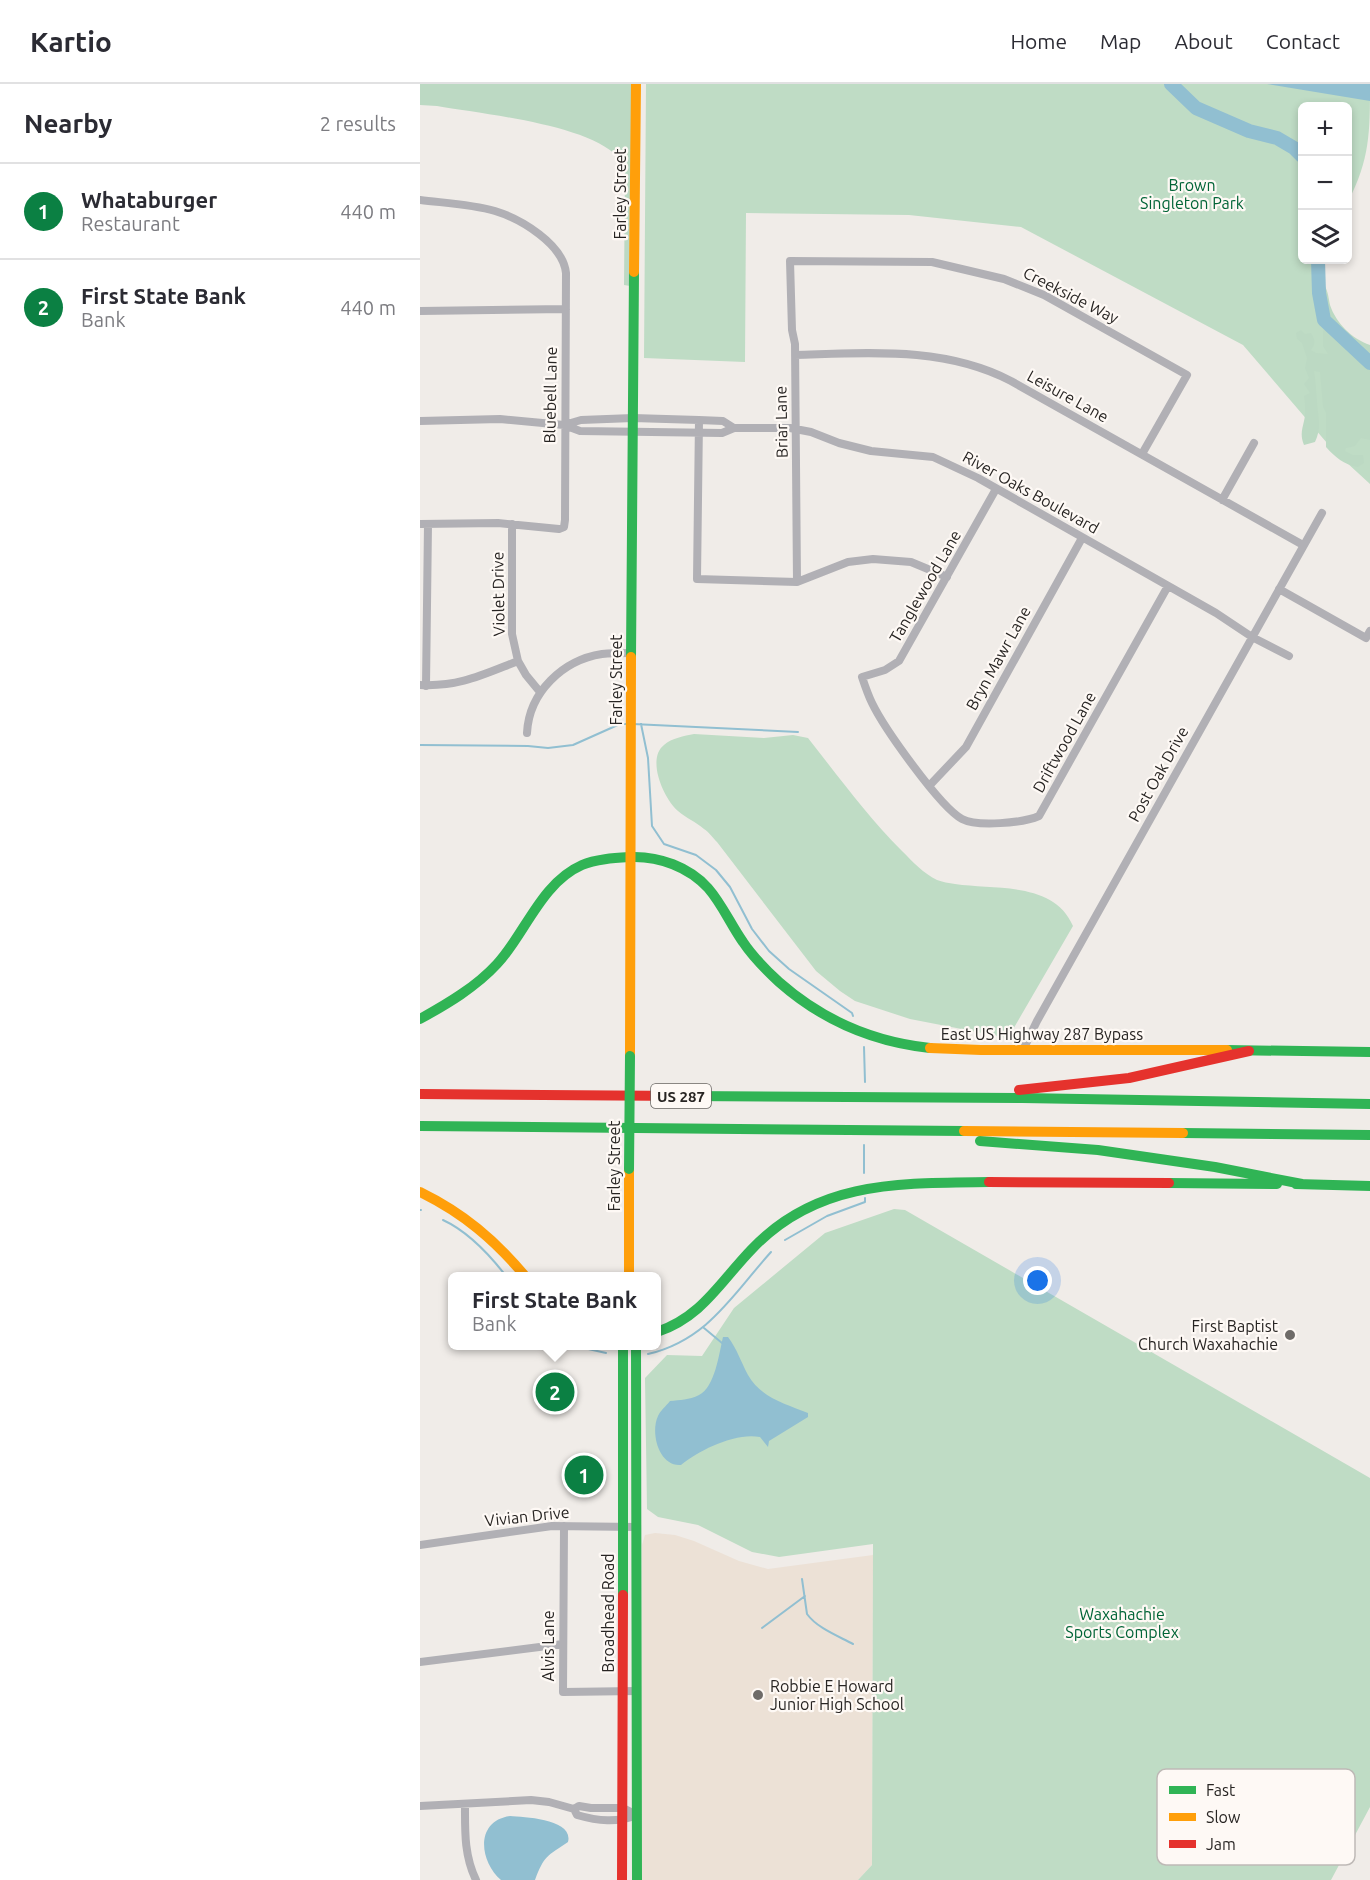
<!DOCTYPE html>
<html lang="en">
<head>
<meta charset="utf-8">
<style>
	body { margin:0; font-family:Ubuntu,sans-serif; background:#f2f2f3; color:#2b2b33 }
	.controls { position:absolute; right:18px; top:18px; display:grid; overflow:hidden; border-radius:9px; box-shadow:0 3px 9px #0003 }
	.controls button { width:54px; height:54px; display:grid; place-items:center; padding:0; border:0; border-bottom:2px solid #e1e1e2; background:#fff; color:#2b2b33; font:30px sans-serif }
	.you { position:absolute; left:618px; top:1197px; width:21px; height:21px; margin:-15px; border:4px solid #fff; border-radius:50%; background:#1a73e8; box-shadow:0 0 0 9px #1a73e833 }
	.badge { display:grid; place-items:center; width:39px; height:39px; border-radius:50%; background:#0b8043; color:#fff; font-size:20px; font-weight:700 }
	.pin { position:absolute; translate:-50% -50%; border:3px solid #fff; box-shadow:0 2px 6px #0006 }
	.popup { position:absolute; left:28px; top:1188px; width:213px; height:78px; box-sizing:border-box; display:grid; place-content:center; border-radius:9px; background:#fff; filter:drop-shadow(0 2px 4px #0005); font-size:20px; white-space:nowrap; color:#7c7c81 }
	.popup b { font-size:22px; color:#2b2b33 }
	.popup::after { content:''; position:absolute; left:50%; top:100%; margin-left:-12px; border:12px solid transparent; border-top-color:#fff }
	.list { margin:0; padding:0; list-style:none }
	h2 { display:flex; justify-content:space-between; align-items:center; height:78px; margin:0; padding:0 24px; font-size:26px }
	h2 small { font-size:20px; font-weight:400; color:#7c7c81 }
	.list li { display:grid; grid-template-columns:39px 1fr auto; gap:18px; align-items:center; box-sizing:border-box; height:96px; padding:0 24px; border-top:2px solid #e1e1e2 }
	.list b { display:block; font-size:22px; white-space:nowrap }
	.list p { margin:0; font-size:20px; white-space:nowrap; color:#7c7c81 }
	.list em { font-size:20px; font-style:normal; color:#7c7c81 }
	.icon { flex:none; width:33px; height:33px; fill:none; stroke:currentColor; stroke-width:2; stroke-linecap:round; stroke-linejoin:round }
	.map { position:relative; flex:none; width:950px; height:1796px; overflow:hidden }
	header { display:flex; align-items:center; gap:36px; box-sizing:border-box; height:84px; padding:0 30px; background:#fff; border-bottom:2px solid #e1e1e2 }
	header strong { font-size:28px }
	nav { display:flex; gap:33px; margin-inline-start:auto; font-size:21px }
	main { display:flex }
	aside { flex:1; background:#fff }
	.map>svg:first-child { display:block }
</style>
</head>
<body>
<header>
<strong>Kartio</strong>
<nav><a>Home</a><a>Map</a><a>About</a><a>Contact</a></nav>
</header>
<main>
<aside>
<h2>Nearby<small>2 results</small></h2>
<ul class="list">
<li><span class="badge">1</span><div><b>Whataburger</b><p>Restaurant</p></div><em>440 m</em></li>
<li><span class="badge">2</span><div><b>First State Bank</b><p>Bank</p></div><em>440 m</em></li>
</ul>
</aside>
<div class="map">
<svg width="950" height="1796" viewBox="0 0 950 1796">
	<rect width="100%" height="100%" fill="#f0ece8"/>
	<path fill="#ece1d6" d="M235,1449L255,1451L274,1457L319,1477L348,1485L453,1471L452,1781L438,1796H221L222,1461L225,1451Z"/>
	<path fill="#bfdcc5" d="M226,0H950C950,48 950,75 928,118V22H882V176H903L892,204L902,241L950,284V400L913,366L823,261L601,143L489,131L326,129L325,278L224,274Z
		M274,650L344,654L373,651L388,654C418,692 447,732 482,767C493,778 503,789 517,796C522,798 529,799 535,800C575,806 634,797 653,842L588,954L490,935L435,917L420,907L396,887L297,758C293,754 289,748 284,745C276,738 266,734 258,727C244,715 226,675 244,661C252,654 264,652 274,650Z
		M474,1125L485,1126L950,1394V1723L911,1796H438L452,1781L453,1460L359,1473L332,1468L278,1441L238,1433L227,1425L225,1294L247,1271L282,1272L314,1224L405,1149Z"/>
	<path fill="#bcd9c3" d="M0,0H213L210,202L204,201L205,85C203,81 201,76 198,73C167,40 62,30 17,22L0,21Z
		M902,198C908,205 908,212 910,221C916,239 932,255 950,261V356L941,354L935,362L926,364L925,367L933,371H943L944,379L938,383C923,380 916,374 906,363V329L903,323L900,288L894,287C896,298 896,308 897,318C898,333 902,343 895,358L884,361C880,351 882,346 884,337C886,330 885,319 884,312L890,309L884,300L889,294L885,284L887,274L882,259L877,255L876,249L881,246L885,250L891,249C895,256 896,259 891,266L896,269L908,270L903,262V247L906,242L901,229L896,209V200Z"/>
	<path fill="#91bfd1" d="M847,0H950V17Z
		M303,1253H308C317,1265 321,1278 328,1291C341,1314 366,1320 388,1329V1333L349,1357L348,1363L340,1353C316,1348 279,1366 261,1381C239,1383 230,1349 238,1332C240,1327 246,1322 250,1317C260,1316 269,1316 279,1311C295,1303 299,1270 303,1253Z
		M90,1732C105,1733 154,1735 148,1758C127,1772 124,1772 115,1796H81C59,1777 55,1737 90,1732Z"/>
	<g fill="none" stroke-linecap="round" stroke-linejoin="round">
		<path stroke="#91bfd1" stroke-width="2" d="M213,640L378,648
			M221,640L228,674L232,742L244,760L276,771L296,786L310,803L332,845L349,867L369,885L432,929L433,932
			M0,661L108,662L128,664L153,661L200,640H207
			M444,963L445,998
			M444,1089V1061
			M0,1126H1
			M23,1136C49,1148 69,1170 86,1192
			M365,1156L407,1132L445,1118V1114
			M284,1244L302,1259
			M155,1262L186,1269
			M228,1270C288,1256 313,1210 351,1168
			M382,1495L387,1530C397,1544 418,1552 433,1560
			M342,1544L385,1512"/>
		<path stroke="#91bfd1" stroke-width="14" d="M751,0L776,24L829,47L857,54L874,64L882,72
			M898,176L899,209L904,236L950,279"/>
		<path stroke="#b1b0b5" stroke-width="8" d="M0,116C24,119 51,120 75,127C101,135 143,160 146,189L145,436L144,443L139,445L78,439L0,440
			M0,227L146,225
			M375,271C448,269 524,262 591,297L883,461
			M279,336L277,495L377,498L428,478L453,475L491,478L527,493
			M0,337L80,335L144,341L161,336L213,334L279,336L303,337L314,344
			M144,341L160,347L302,349L314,344H370L391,348L419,359L451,367L513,373L558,394L796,529L832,553L869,572
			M576,405L479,577L465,586L442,593C445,602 448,611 452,619C464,644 520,723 542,735C557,743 603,739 619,732L748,502
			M802,416L834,359
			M92,440V550L98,577L106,591L120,608
			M377,498L375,260L372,246L370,177L512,178L584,195L624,211L767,291L722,370
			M859,505L946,554L950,547
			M0,601C39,603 62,591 98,577
			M6,602L8,440
			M107,649C109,608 143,576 182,570C192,569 201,569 211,569
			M510,701L546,663L662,454
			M603,966L617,937L902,429
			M144,1442L143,1608L217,1607
			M0,1461L132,1442L217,1443
			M0,1578L143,1560
			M45,1720C45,1747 44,1771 56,1796
			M0,1722L111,1716L129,1718L154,1725L157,1731C178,1737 197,1739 217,1731
			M154,1725L159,1722L171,1724H203L217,1731"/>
		<path stroke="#30b455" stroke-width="10" d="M211,573L214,188
			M0,935C27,920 56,903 77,880C105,850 121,799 162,781C176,775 195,774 211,773C239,772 269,783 288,804C302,820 311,841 323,858C333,873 346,886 359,898C402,936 454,958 510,964
			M807,966L950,968
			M266,1012L602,1014L950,1020
			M0,1042L544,1047
			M763,1049L950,1051
			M560,1057L678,1066L795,1083L882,1100
			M749,1099L857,1100
			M876,1100L950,1102
			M237,1248C282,1233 300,1198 332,1165C397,1096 481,1099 569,1098
			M216,1262L217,1796
			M203,1511V1262"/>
		<path stroke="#ff9f0a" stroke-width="10" d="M214,188L216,0
			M510,964L561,966H807
			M210,972L211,573
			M544,1047L763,1049
			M209,1085V1192
			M0,1108C43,1129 75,1156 105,1192"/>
		<path stroke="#e5322d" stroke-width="10" d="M599,1006L709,994L829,967
			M0,1010L266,1012
			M569,1098L749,1099
			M202,1796L203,1511"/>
		<path stroke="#30b455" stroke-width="10" d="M209,1085L210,972"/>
	</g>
	<g fill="#6e6b68" stroke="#fef9f5" stroke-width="2">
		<circle cx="870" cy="1251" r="6"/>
		<circle cx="338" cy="1611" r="6"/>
	</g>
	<g text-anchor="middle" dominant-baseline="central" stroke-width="4.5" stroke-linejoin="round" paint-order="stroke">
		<rect fill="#fef9f5" stroke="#686562" stroke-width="1.5" x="231" y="1000" width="60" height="24" rx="4.5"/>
		<g font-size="15" font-weight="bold" fill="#282523">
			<text x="261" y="1012">US 287</text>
		</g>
		<g font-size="16" fill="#006436" stroke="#fef9f5">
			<text x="772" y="101">Brown<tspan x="772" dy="18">Singleton Park</tspan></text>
			<text x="702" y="1530">Waxahachie<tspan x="702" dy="18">Sports Complex</tspan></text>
		</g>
		<g font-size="16" fill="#282523" stroke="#fef9f5">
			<text transform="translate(200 110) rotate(-90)">Farley Street</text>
			<text transform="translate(651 211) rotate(27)">Creekside Way</text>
			<text transform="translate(130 311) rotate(-89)">Bluebell Lane</text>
			<text transform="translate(648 312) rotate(29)">Leisure Lane</text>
			<text transform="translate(361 338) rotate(-91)">Briar Lane</text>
			<text transform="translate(611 408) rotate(29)">River Oaks Boulevard</text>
			<text transform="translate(505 502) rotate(-60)">Tanglewood Lane</text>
			<text transform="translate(78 510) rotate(-91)">Violet Drive</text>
			<text transform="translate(578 574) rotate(-61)">Bryn Mawr Lane</text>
			<text transform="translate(196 596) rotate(-90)">Farley Street</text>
			<text transform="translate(644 658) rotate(-61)">Driftwood Lane</text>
			<text transform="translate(738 690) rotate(-61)">Post Oak Drive</text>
			<text x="622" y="950">East US Highway 287 Bypass</text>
			<text transform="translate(194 1082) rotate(-90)">Farley Street</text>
			<text transform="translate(107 1432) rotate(-6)">Vivian Drive</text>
			<text transform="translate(188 1529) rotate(-90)">Broadhead Road</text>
			<text transform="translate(128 1562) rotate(-90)">Alvis Lane</text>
		</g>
		<g font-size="16" fill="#282523" stroke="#fef9f5" text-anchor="end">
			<text x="858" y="1242">First Baptist<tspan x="858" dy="18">Church Waxahachie</tspan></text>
			<text x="350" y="1602" text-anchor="start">Robbie E Howard<tspan x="350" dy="18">Junior High School</tspan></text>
		</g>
	</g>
	<rect x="737" y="1685" width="198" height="96" rx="9" fill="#fef9f5" stroke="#beb9b6" stroke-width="1.5"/>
	<rect x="749" y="1702" width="27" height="8" fill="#30b455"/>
	<rect x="749" y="1729" width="27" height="8" fill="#ff9f0a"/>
	<rect x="749" y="1756" width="27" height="8" fill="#e5322d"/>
	<g font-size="16" fill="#282523">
		<text x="786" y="1712">Fast</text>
		<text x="786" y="1739">Slow</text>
		<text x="786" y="1766">Jam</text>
	</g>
</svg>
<div class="controls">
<button>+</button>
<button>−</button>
<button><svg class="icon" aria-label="layers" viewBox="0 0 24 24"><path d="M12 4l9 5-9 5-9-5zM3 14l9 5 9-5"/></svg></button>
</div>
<div class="you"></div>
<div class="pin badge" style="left:164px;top:1391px">1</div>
<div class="pin badge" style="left:135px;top:1308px">2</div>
<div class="popup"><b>First State Bank</b>Bank</div>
</div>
</main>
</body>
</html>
